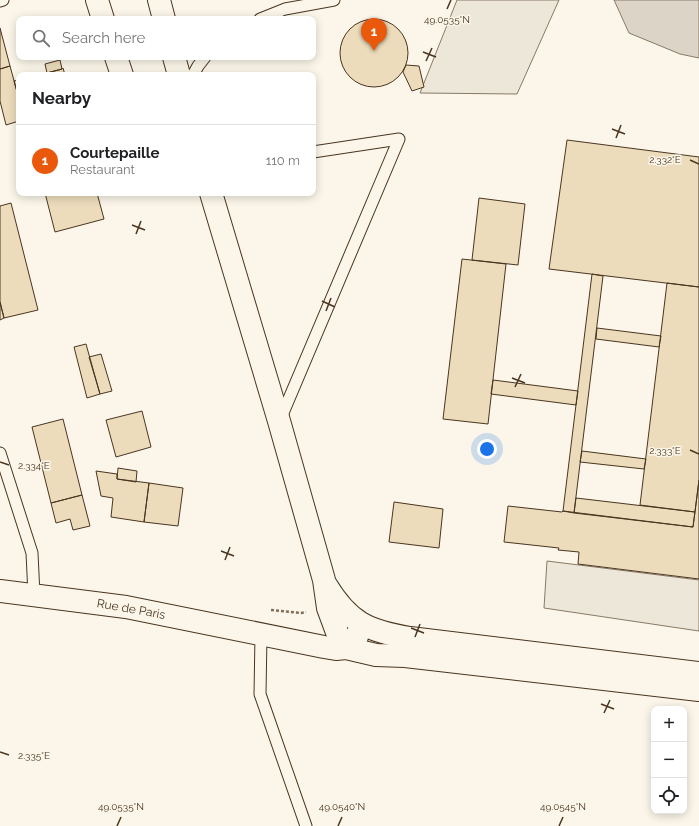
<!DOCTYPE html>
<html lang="en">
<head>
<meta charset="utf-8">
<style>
	body { margin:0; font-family:Raleway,sans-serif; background:#f6f6f6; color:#202124 }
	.controls { position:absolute; right:12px; bottom:12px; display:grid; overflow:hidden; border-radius:8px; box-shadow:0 2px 10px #0003 }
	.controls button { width:36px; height:36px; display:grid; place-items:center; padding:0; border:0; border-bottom:1px solid #e0e0e0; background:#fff; color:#202124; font:20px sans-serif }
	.you { position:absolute; left:487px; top:449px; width:14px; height:14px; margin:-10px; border:3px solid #fff; border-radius:50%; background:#1a73e8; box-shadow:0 0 0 6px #1a73e833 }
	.badge { display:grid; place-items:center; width:26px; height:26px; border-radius:50%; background:#ea580c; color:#fff; font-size:13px; font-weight:700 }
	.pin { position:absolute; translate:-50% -33px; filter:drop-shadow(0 1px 2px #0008) }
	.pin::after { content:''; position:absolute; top:21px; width:14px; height:12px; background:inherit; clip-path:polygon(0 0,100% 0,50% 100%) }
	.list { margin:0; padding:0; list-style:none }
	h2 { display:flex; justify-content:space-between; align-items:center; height:52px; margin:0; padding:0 16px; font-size:17px }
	h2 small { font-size:13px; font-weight:400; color:#757577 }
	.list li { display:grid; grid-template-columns:26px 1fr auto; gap:12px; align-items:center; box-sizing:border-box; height:72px; padding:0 16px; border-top:1px solid #e0e0e0 }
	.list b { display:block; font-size:15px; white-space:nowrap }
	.list p { margin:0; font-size:13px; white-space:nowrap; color:#757577 }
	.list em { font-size:13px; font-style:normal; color:#757577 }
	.icon { flex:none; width:22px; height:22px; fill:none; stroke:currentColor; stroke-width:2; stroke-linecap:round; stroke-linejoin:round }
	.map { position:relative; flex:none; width:699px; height:826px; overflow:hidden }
	.search { position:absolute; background:#fff; box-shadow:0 2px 10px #0003; left:16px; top:16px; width:300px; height:44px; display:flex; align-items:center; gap:10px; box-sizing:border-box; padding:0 14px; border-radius:8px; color:#757577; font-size:15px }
	.panel { position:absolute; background:#fff; box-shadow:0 2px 10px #0003; left:16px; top:72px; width:300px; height:124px; border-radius:8px }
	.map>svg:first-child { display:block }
</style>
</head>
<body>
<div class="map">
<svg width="699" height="826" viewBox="0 0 699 826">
	<rect width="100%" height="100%" fill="#fbf6e9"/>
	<path fill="#ede7d9" stroke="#887966" d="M457,0H559L517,94L420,93Z
		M547,561L699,580V631L544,608Z"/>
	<path fill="#dcd4c6" stroke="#887966" d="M614,0H699V58L680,54L629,33Z"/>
	<path fill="#ecdcbc" stroke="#4a3520" d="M340 53a34 34 0 1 1 68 0a34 34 0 1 1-68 0Z
		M0,28L10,66L0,69Z
		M60,60L62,69L47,73L45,64Z
		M406,65L419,66L424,87L412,91L403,72Z
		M10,66L19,99V121L6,125L0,101V69Z
		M63,68L65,75H39L62,69Z
		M19,80V99L14,81Z
		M567,140L699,157V287L549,269Z
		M45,193H97L104,219L55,232Z
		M479,198L525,204L518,265L472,260Z
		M11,203L38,310L4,318L0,302V206Z
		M462,259L506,264L488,424L443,419Z
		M592,274L603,276L574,513L563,511Z
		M667,283L699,287V480L695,512L640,505Z
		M0,302L4,318L0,320Z
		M597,328L661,336L659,347L596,339Z
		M86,344L100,394L87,398L74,347Z
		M101,354L112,391L100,394L89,357Z
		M493,380L578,391L576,405L491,394Z
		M142,411L151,447L116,457L106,420Z
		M63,419L82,495L51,503L32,427Z
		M582,451L646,459L644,469L580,462Z
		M118,468L137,471L136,482L117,479Z
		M96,471L117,474V479L149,483L144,522L111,517L113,498L101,496Z
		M699,480V579L578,564L579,552L558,550L559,548L504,542L508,506L562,512L563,511L693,527Z
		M149,483L183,488L178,526L144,522Z
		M82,495L90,526L73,530L70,519L56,523L51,503Z
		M576,498L695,512L693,527L574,513Z
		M394,502L443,509L439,548L389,542Z"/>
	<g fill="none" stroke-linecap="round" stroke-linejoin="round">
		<defs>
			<path id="service" d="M0,1L3,0
				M260,19L285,9L334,0
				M193,75L198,66L205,57
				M280,420L399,139L313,152
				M0,453L32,553L34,595
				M261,635L260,694L306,826"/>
			<path id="minor" d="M97,0L103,19
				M159,0L164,19
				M116,57L122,75
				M174,57L179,75
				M211,193L279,421L324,580L328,608L338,635L341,640L353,649L361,624
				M326,585C349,623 368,631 410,638L699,673"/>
			<path id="tertiary" d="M0,591L126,607L324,647L336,649L346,648L376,655L405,656L699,690"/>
		</defs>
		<use href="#service" stroke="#4a3520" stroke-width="13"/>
		<use href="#minor" stroke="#4a3520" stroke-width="24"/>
		<use href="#tertiary" stroke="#4a3520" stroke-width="24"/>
		<path stroke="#7f6f5c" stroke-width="2.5" stroke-dasharray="3 2" stroke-linecap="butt" d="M271,610L301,613L306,612"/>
		<use href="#service" stroke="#fbf6e9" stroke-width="11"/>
		<use href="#minor" stroke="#fbf6e9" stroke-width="22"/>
		<use href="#tertiary" stroke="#fbf6e9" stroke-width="22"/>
	</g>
	<path fill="none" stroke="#4a3520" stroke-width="1.5" d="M447,9L451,0M423,52L436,57M426,61L432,48M612,129L625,134M616,138L621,125M690,160L699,164M132,225L145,230M136,234L141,221M322,301L335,307M326,311L331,298M512,378L525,383M515,387L521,374M690,450L699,454M0,462L9,465M221,551L234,556M225,560L230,547M411,628L424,633M415,637L420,624M601,704L614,709M604,713L610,700M0,752L9,755M117,826L121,817M338,826L342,817M559,826L563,817"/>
	<g text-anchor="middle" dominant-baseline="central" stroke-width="3" stroke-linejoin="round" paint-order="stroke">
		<g font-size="12" fill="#4a3520" stroke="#fbf6e9">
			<text transform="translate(131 609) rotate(10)">Rue de Paris</text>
		</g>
	</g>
	<g font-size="10" text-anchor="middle" fill="#4a3520" stroke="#fbf6e9" stroke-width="3" stroke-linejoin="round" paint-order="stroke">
		<text x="447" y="23">49.0535°N</text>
		<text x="665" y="163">2.332°E</text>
		<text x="665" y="454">2.333°E</text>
		<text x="34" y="469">2.334°E</text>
		<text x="34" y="759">2.335°E</text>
		<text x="121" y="810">49.0535°N</text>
		<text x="342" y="810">49.0540°N</text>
		<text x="563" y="810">49.0545°N</text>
	</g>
</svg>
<div class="controls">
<button>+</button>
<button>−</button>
<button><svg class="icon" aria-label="locate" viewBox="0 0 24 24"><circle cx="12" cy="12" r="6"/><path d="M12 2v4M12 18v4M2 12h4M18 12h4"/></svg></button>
</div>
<div class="you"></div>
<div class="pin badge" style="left:374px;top:51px">1</div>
<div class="search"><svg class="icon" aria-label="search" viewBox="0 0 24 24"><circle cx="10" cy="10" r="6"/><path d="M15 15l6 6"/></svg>Search here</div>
<section class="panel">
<h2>Nearby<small></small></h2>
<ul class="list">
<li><span class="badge">1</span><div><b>Courtepaille</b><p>Restaurant</p></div><em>110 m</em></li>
</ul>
</section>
</div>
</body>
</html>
